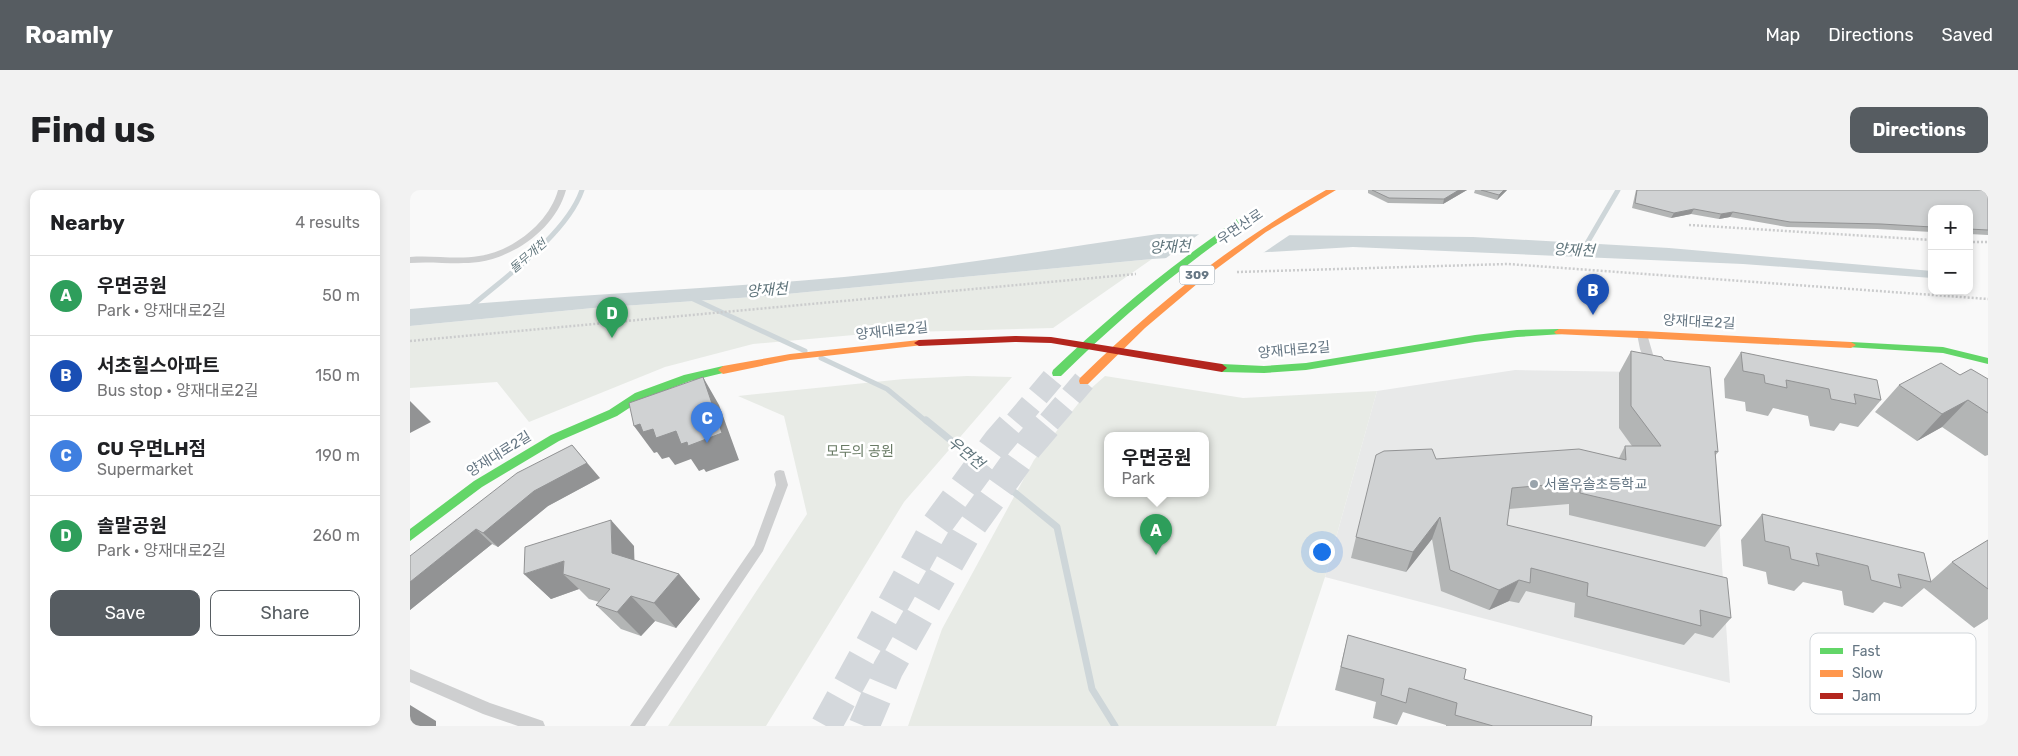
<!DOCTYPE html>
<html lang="en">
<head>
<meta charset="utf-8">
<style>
	body { margin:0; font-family:Rubik,"Noto Sans KR",sans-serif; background:#f2f2f2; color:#202124 }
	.controls { position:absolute; right:15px; top:15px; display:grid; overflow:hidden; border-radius:10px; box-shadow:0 2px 8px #0003 }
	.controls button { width:45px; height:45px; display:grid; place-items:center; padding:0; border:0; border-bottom:1px solid #e0e0e0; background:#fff; color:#202124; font:25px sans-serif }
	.you { position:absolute; left:911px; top:361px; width:18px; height:18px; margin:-12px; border:4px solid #fff; border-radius:50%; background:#1a73e8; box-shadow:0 0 0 8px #1a73e833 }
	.badge { display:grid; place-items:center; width:32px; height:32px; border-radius:50%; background:#565c61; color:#fff; font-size:16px; font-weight:700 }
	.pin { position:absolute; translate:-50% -41px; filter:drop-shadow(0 1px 2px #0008) }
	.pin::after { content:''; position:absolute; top:26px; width:18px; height:15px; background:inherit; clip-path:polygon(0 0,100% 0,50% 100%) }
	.popup { position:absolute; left:694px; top:242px; width:105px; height:65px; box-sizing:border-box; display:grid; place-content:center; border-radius:10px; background:#fff; filter:drop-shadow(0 1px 4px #0005); font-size:16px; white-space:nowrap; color:#757577 }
	.popup b { font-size:19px; color:#202124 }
	.popup::after { content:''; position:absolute; left:50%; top:100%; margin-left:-10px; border:10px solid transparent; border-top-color:#fff }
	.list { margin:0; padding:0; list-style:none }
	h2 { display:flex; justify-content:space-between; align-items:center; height:65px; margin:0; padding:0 20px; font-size:21px }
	h2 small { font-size:16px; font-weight:400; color:#757577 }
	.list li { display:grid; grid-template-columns:32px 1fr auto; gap:15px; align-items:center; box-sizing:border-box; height:80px; padding:0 20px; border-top:1px solid #e0e0e0 }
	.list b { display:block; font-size:19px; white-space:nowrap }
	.list p { margin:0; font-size:16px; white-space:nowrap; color:#757577 }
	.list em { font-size:16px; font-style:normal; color:#757577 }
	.actions { display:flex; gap:10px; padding:15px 20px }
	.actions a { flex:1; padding:11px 0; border:1px solid #565c61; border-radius:10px; text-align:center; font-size:18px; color:#565c61 }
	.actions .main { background:#565c61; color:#fff }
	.map { position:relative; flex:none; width:1578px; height:536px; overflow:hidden; border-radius:10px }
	header { display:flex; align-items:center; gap:30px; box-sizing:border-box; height:70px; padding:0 25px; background:#565c61; color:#fff }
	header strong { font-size:24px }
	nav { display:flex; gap:28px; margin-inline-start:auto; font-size:18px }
	.intro { display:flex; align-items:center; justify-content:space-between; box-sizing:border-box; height:120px; padding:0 30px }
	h1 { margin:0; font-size:35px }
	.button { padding:12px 22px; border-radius:10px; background:#565c61; color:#fff; font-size:18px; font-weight:700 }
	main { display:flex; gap:30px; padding:0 30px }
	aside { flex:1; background:#fff; border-radius:10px; box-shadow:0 2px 8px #0003 }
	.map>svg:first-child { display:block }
</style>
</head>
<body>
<header>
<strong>Roamly</strong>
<nav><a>Map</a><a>Directions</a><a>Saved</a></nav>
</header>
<div class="intro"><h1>Find us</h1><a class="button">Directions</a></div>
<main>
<aside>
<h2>Nearby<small>4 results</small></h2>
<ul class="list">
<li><span class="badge" style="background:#2e9e5b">A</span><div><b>우면공원</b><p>Park · 양재대로2길</p></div><em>50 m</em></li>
<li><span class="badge" style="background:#1a4fb4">B</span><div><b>서초힐스아파트</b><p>Bus stop · 양재대로2길</p></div><em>150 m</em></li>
<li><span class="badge" style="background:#3f7fe0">C</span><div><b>CU 우면LH점</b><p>Supermarket</p></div><em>190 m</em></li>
<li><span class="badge" style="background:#2e9e5b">D</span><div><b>솔말공원</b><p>Park · 양재대로2길</p></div><em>260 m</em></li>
</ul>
<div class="actions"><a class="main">Save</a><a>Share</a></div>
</aside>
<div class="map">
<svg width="1578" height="536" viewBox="0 0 1578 536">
	<rect width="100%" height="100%" fill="#f9f9f9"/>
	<path fill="#e8e9e9" d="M1105,180L1299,183L1320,493L915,387L967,201Z"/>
	<path fill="#e8ebe6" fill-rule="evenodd" d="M742,69L643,138L466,143L343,154L255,177L119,232L87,192L0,198V136L183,118L356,106Z
		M557,186L602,187L494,312L356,536H258L397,324L374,226L328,206L494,189Z
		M695,186L833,208L967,201L915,387L866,536H498L532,439L624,270L678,201ZM697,246H795V304H697Z"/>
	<path fill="#ced6d9" d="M748,44L1063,47L1259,58L1522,81V88L1333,74L943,57L742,69L356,106L183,118L0,136V119C144,106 289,100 434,87C539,77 644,59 748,44Z"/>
	<path fill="#f9f9f9" d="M792,42H884L850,65L752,71Z"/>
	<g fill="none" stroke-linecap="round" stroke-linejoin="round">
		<path stroke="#ced6d9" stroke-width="5" d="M1173,60L1208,0
			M279,107L395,161
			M59,118C94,88 157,44 172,0
			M411,168L477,199L517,232"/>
		<path stroke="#ced6d9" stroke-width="7" d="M516,230L647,337L682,499L705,536"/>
		<path stroke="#d4d8dc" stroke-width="23" stroke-dasharray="23 11" stroke-linecap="butt" d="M606,232L647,183
			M639,232L674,191"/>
		<path stroke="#d4d8dc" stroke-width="31" stroke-dasharray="31 15" stroke-linecap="butt" d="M416,536L526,336L588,252L607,230
			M454,536L478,479L555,344L617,257L640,230"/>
		<path stroke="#cbcccd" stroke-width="2.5" stroke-dasharray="2 2" stroke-linecap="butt" d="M1279,35L1522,50
			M1559,52H1578
			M827,82L1098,74L1578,109
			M0,151L726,84"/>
		<path fill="#cecfd0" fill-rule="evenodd" d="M148,0H156C146,37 107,66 69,72C46,75 23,71 0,73V67C23,65 47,70 69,66C103,61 139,33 148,0Z
			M1232,141L1237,144L1247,178L1246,180H1238L1230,159L1227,144Z
			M370,280L374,281L378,295L353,361L235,536H220L344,355L366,295L364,284L366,281Z
			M0,479L80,513L133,531L135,536H108L73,524L0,492Z"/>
		<path fill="#63d668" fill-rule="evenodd" d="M841,22L845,25L844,27C774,74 711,127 651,186H643L642,183L643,180C693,133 744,89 799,50C812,41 826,27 841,22Z
			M1149,139L1154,142L1152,144L1107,147L1065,152L896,180L854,183L812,182L807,178L812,174L854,176L896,173L1065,145L1107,140Z
			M1441,152L1533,157L1578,168V174L1533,163L1437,157L1436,155L1437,153Z
			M313,176L318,180L317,182L280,191L233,209L207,226L149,251L72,297L0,351V339L64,291L141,245L199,220L225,203L274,185Z"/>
		<path fill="#ff974d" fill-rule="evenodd" d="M916,0H926L856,42L794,88L735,138L678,194H670L669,191L670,188C746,114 823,52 916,0Z
			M1149,139L1232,141L1441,152L1446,155L1441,158L1146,144L1144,142Z
			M509,150L513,151L514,153L513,155L380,170L313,184L308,180L313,176L380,164Z"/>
		<path fill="#b3261e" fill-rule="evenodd" d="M605,146L641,147L812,174L817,178L812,182L641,153L605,152L509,156L504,153L509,150Z"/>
	</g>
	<path fill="#b3b5b5" d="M958,0H1057L1033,14L978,13L958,3Z
		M1065,0H1097L1087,10L1064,3Z
		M1226,0H1578V45L1559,44V19H1522V42L1467,39L1377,37L1320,27L1309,29L1281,24L1261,28L1222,18Z
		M1221,161L1308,262L1305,266L1311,336L1295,357L1159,325V314L1099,319L1097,335L1321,428L1303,448L1285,443L1274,455L1164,427L1165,413L1116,401L1109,413L1099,411L1079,420L1031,401L1022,349L996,382L941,368L946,347L1026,269L1209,268L1215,256H1222L1209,238V183Z
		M1331,162L1471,210L1448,237L1430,233L1424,241L1400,236L1398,226L1363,218L1358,226L1336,221L1335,212L1315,208L1314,189Z
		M1550,185L1578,189V265L1575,266L1532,237L1507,251L1465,222L1489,195Z
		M190,288L138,316L88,357L82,354L0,420V366Z
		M1352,324L1521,391L1542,372L1578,350V429L1564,438L1514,398L1492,417L1474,412L1463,423L1434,415L1432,401L1393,392L1384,401L1358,394L1356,382L1333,376L1331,350Z
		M224,356V370L269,384L290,409L266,438L245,431L231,446L211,439L186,415L189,412L179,409L169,399L141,409L114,384Z
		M938,445L1054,489L1181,536H1036V535L993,522L987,535L963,528L966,512L925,500Z"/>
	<path fill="#929394" d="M1049,0H1057L1033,14L1034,9Z
		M1094,0H1097L1087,10L1089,5Z
		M1284,19L1281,24L1261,28L1264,23Z
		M1323,22L1320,27L1309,29L1311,24Z
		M293,187L309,215L329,270L296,282L294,279L289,281L281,269L265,275L259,267L252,269L247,262L244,263L224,236Z
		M1558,210L1532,237L1507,251L1532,224Z
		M0,211L21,232L0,243Z
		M162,255L190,288L138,316L88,357L73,343Z
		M1030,327L1022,349L996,382L1003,362Z
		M201,330L224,356L225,389L202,363Z
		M66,339L82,354L0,420V392Z
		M154,371L153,384L169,399L141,409L114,384Z
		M269,384L290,409L266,438L244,413Z
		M1109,390L1099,411L1079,420L1089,400Z
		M221,406L245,431L231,446L207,422Z
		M0,515L26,531V536H0Z"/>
	<path fill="#d0d2d3" stroke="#929394" d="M962,0H1049L1034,9L979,8Z
		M1071,0H1094L1089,5Z
		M1227,0H1578V40L1559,39V19H1522V37L1471,34L1380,32L1323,22L1311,24L1284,19L1264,23L1225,13Z
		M1221,161L1252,167L1254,170L1300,177L1308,262L1305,261L1311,336L1170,303L1171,292L1102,298L1097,335L1317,388L1321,428L1290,420L1291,436L1177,406L1178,393L1121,378L1120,393L1109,390L1089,400L1040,380L1030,327L1003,362L946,347L966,265L974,261L1022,259L1026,269L1169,259L1216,270L1215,256H1251L1221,216Z
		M1331,162L1467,190L1471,210L1444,204L1446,214L1421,209L1419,199L1376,190L1377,198L1355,193L1354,185L1333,181Z
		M1531,173L1550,185L1561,179L1578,189V223L1558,210L1532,224L1489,195Z
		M293,187L312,243L278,256L277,252L271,254L266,241L246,248L243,239L233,242L230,234L224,236L219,213Z
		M162,255L177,273L124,301L73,343L66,339L0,392V366L107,283Z
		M1352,324L1514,363L1521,392L1488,384L1491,398L1461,390L1458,376L1406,363L1409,376L1381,369L1379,357L1355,351Z
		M201,330L202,363L269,384L244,413L221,406L207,422L186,415L200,399L153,384L154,371L114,384L115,357Z
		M1578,350V399L1542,372Z
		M938,445L1056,479L1054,489L1182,526L1181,536H1083L1045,525L1047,513L999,498L996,513L971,505L974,489L931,477Z"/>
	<circle fill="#99a4ac" stroke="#fff" stroke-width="2" cx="1124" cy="294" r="5"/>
	<g text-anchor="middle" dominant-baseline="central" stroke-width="5" stroke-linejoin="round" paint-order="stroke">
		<g font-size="12" font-style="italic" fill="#60757c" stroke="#fff">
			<text transform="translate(118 66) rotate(-41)">돌무개천</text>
		</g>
		<rect fill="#fff" stroke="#939fa8" stroke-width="1" x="769.5" y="75.5" width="35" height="19" rx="4"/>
		<g font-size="12" font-weight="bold" fill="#657683">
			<text x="787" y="85">309</text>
		</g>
		<g font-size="14" fill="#657683" stroke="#fff">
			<text transform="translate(830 37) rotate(-34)">우면산로</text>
			<text transform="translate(1289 132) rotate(3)">양재대로2길</text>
			<text transform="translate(482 141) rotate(-6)">양재대로2길</text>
			<text transform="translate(884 160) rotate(-5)">양재대로2길</text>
			<text transform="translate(89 264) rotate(-32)">양재대로2길</text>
		</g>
		<g font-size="14" fill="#687a64" stroke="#fff">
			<text x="450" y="261">모두의 공원</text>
		</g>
		<g font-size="14" fill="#657683" stroke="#fff" text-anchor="start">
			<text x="1134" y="294">서울우솔초등학교</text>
		</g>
		<g font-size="15" font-style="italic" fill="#60757c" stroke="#fff">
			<text transform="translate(760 57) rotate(-2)">양재천</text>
			<text transform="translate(1164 60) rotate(3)">양재천</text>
			<text transform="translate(357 100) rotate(-4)">양재천</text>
			<text transform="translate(556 263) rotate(39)">우면천</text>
		</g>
	</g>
	<rect x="1400" y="443" width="166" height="81" rx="8" fill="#fff" stroke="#d1d6da" stroke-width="1"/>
	<rect x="1410" y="458" width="23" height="6" fill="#63d668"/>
	<rect x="1410" y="480" width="23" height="7" fill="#ff974d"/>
	<rect x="1410" y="503" width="23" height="6" fill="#b3261e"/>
	<g font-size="14" fill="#657683">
		<text x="1442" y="466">Fast</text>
		<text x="1442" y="488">Slow</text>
		<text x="1442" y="511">Jam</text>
	</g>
</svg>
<div class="controls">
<button>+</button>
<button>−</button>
</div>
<div class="you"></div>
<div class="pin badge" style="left:746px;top:365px;background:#2e9e5b">A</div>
<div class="popup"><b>우면공원</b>Park</div>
<div class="pin badge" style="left:1183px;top:125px;background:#1a4fb4">B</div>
<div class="pin badge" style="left:297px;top:253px;background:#3f7fe0">C</div>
<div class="pin badge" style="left:202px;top:148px;background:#2e9e5b">D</div>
</div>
</main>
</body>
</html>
